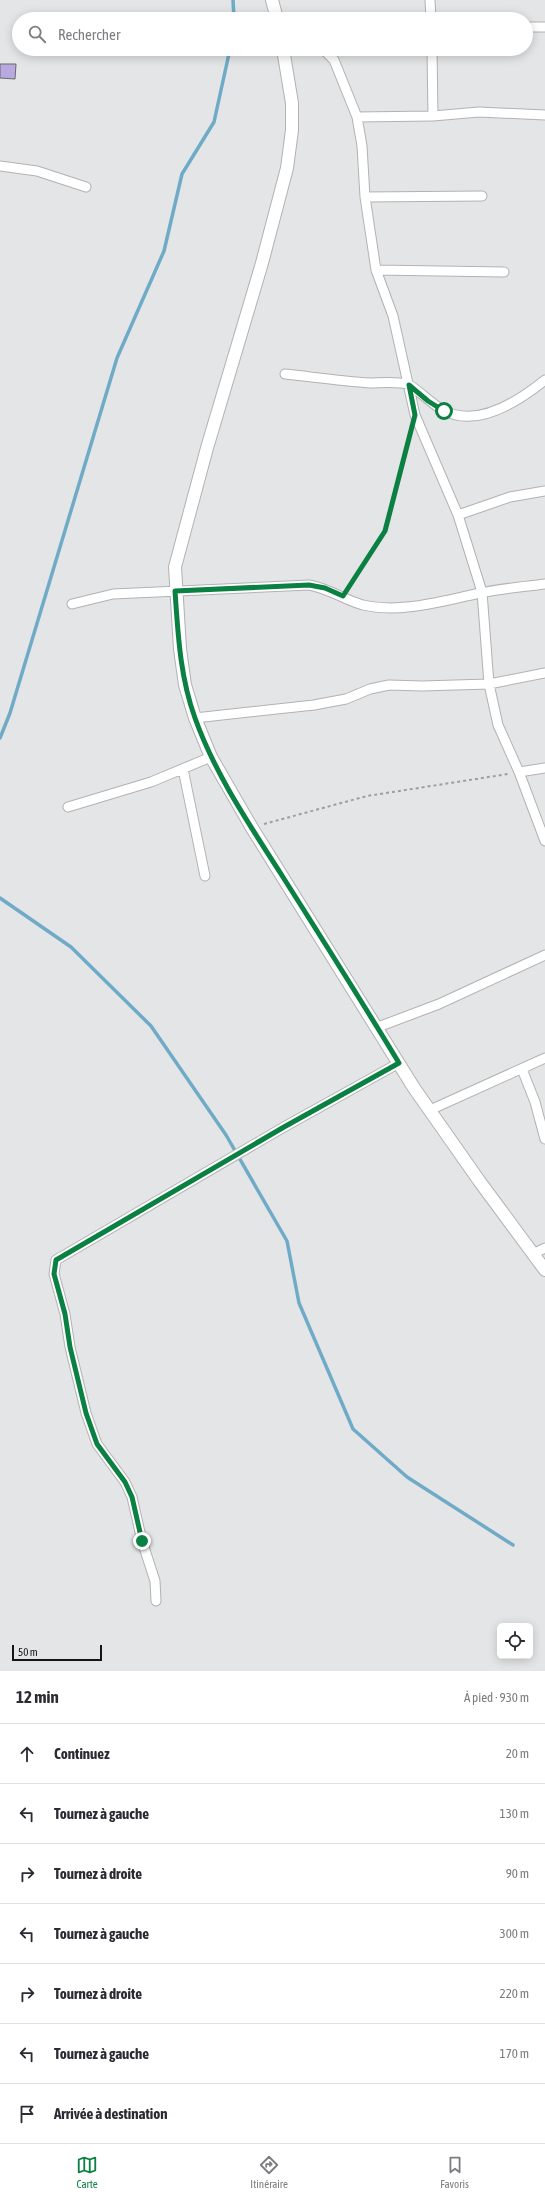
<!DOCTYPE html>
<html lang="fr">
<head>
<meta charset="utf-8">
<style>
	body { margin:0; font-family:"Asap Condensed",sans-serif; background:#f2f2f3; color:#2b2b33 }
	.controls { position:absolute; right:12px; bottom:12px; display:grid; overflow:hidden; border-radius:6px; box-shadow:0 2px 10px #0003 }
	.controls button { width:36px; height:36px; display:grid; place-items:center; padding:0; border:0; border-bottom:1px solid #e1e1e2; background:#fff; color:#2b2b33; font:20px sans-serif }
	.scale { position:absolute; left:12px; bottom:10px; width:90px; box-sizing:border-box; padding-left:4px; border:2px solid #151515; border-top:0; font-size:11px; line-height:14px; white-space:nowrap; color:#151515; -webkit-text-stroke:3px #e4e5e6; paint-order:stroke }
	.stop { position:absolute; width:12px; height:12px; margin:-9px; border:3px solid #0b8043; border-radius:50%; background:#fff }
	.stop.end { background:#0b8043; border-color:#fff; box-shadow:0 1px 4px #0008 }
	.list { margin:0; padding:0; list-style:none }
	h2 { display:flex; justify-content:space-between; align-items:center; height:52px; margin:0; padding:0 16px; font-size:17px }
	h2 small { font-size:13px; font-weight:400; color:#7c7c81 }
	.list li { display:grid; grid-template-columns:26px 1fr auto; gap:12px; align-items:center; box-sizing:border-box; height:60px; padding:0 16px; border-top:1px solid #e1e1e2 }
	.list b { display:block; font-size:15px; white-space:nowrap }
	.list em { font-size:13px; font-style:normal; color:#7c7c81 }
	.icon { flex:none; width:22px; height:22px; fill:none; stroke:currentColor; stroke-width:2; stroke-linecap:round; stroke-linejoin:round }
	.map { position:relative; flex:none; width:545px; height:1671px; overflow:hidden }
	.search { position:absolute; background:#fff; box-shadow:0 2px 10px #0003; left:12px; right:12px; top:12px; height:44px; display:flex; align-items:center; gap:10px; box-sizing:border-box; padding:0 14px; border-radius:22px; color:#7c7c81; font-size:15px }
	.sheet { height:472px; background:#fff }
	nav { display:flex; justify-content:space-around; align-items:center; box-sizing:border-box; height:56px; border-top:1px solid #e1e1e2; background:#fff; font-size:11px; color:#7c7c81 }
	nav a { display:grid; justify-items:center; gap:2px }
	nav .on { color:#0b8043 }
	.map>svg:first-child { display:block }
</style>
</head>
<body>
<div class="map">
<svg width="545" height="1671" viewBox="0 0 545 1671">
	<rect width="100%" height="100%" fill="#e4e5e6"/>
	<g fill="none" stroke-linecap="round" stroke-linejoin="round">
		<path stroke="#6fabc7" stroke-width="3.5" d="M233,0L234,19
			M0,738L10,713L117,358L164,251L182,174L214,122L230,49
			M0,898L71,947L151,1026L226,1135L287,1241L299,1303L353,1429L407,1477L513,1545"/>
	</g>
	<path fill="#b8aade" stroke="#69696a" d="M0,64H16L15,79L0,78Z"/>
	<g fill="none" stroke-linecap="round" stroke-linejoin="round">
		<defs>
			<path id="minor" d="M430,0L431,19
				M526,27H545
				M323,49L334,60L357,117L362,146L365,197L376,270L393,316L415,415L458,515L482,592L489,684L498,725L519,772L545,841
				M432,49L433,116
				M357,117L433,116L479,112L545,115
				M0,166L37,171L86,187
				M365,197L482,196
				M376,270L504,272
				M285,374C313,377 341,381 370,383C379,383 401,381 409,385C416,388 433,405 443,410C477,429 519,401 545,380
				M458,515L510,497L545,491
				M72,604L113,594L309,585C331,589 344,600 363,605C402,614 444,600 481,593C502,588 524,587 545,584
				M195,718L314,705L346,699L370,689L389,685L422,686L489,684L545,673
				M183,769L205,876
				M519,772L545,768
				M68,807L151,782L211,757
				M378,1027L439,1004L545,955
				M522,1069L535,1102L545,1139
				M430,1110L545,1058
				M533,1254L545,1248
				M156,1601L155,1581L142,1541L132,1497L125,1482L97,1444L86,1413L70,1347L65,1314L54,1274L56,1260L284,1127L399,1063"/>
			<path id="tertiary" d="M272,0L277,19
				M283,49L292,103V130L287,168L262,263L207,448L175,567L180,649L185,685L195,718L211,757L252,828L414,1088L480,1182L545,1270"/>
		</defs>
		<use href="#minor" stroke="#b2b2b3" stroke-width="11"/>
		<use href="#tertiary" stroke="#b2b2b3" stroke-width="14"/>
		<path stroke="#9e9e9f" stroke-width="2" stroke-dasharray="3 3" stroke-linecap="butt" d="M348,588L385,531L411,431
			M264,824L367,796L508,774"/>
		<use href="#minor" stroke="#fff" stroke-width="9"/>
		<use href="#tertiary" stroke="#fff" stroke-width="12"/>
	</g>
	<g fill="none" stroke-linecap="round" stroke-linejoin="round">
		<path stroke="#0b8043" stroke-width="5" d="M142,1541L132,1497L125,1482L97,1444L86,1413L70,1347L65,1314L54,1274L56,1260L284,1127L399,1063C361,1000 321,937 281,874C249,824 215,774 195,718C180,677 178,634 175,591L309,585L325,588L343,596L385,531L415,415L409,385L428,401L444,411"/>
	</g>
</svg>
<div class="controls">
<button><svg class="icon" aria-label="locate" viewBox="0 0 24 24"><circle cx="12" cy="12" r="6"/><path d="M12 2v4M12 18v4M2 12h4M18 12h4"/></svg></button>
</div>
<div class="scale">50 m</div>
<div class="stop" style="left:444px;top:411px"></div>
<div class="stop end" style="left:142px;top:1541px"></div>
<div class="search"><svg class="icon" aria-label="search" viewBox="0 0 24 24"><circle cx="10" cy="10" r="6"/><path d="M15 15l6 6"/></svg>Rechercher</div>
</div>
<section class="sheet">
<h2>12 min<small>À pied · 930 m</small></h2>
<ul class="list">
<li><svg class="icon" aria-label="ahead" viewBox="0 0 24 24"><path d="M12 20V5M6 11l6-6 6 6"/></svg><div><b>Continuez</b></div><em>20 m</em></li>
<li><svg class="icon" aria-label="left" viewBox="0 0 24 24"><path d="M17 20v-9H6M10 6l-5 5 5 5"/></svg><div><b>Tournez à gauche</b></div><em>130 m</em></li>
<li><svg class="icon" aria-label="right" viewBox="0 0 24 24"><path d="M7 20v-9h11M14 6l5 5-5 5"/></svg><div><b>Tournez à droite</b></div><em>90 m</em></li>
<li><svg class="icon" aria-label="left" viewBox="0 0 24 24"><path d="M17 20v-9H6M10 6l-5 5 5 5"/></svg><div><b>Tournez à gauche</b></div><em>300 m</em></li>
<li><svg class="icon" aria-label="right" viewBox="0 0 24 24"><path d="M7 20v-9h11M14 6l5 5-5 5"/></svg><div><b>Tournez à droite</b></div><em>220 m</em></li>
<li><svg class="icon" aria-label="left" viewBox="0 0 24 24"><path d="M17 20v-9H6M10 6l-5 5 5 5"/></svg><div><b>Tournez à gauche</b></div><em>170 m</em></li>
<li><svg class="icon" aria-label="arrive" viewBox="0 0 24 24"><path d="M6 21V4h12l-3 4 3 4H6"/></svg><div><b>Arrivée à destination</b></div></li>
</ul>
</section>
<nav>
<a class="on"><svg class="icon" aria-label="map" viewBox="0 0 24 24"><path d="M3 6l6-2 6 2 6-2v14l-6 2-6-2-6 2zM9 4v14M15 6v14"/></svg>Carte</a>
<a><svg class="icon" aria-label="directions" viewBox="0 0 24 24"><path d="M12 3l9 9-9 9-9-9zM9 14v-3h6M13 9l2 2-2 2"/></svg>Itinéraire</a>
<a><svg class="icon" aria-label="saved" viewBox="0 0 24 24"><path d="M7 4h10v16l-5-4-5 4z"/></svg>Favoris</a>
</nav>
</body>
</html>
